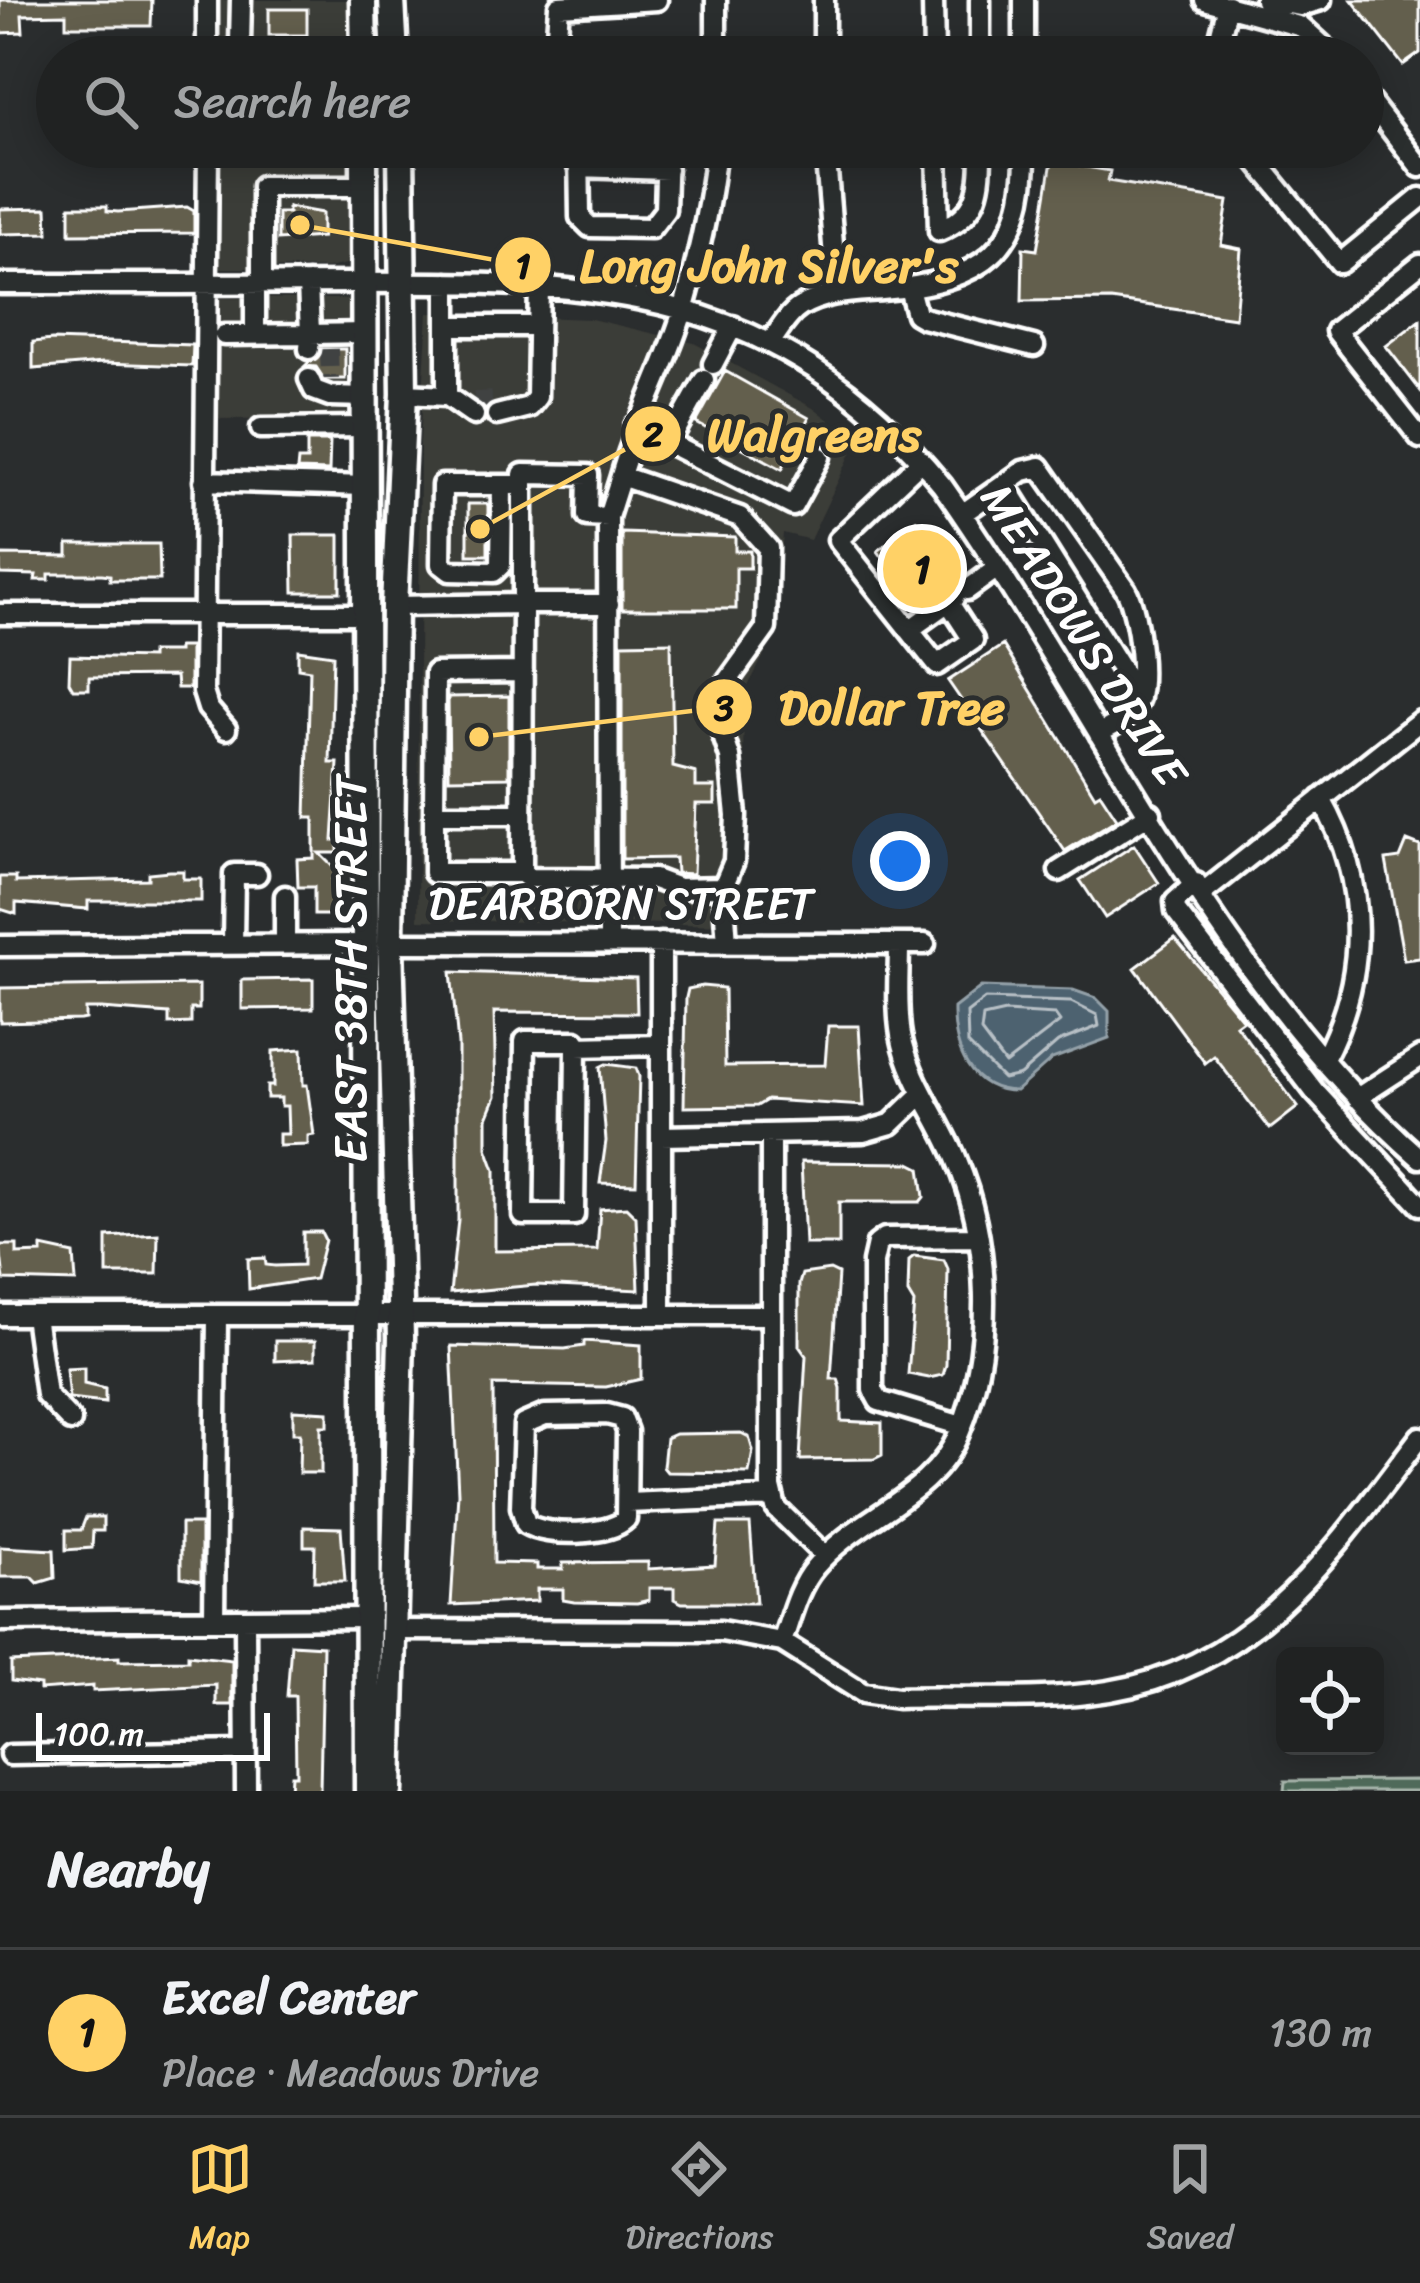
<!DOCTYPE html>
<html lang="en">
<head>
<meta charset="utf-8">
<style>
	body { margin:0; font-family:Sriracha,sans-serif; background:#282a2a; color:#f1f3f6 }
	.controls { position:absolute; right:36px; bottom:36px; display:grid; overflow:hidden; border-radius:18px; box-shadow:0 6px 30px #0003 }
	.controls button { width:108px; height:108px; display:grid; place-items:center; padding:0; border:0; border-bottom:3px solid #3d3f40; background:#202222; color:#f1f3f6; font:60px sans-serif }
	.scale { position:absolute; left:36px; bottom:30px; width:234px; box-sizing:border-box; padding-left:12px; border:6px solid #fff; border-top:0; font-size:33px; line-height:42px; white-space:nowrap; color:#fff; -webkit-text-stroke:9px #2a2d2e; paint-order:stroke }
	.you { position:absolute; left:900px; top:861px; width:42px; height:42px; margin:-30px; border:9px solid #fff; border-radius:50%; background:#1a73e8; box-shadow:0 0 0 18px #1a73e833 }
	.badge { display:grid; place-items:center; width:78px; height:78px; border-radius:50%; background:#ffd166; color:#111; font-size:39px; font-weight:700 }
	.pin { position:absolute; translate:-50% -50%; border:6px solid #fff; box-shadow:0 3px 12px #0006 }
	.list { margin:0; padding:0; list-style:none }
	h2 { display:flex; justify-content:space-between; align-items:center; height:156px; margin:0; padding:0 48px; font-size:51px }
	h2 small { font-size:39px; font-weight:400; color:#a2a4a5 }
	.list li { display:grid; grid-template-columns:78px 1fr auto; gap:36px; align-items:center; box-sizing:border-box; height:168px; padding:0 48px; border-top:3px solid #3d3f40 }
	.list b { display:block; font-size:45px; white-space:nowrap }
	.list p { margin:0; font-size:39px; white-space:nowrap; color:#a2a4a5 }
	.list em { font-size:39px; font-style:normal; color:#a2a4a5 }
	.icon { flex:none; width:66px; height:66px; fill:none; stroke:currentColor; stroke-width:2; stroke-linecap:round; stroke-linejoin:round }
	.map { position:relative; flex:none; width:1420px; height:1791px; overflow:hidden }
	.search { position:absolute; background:#202222; box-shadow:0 6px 30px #0003; left:36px; right:36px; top:36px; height:132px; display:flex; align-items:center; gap:30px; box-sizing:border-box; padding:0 42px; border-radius:66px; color:#a2a4a5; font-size:45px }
	.sheet { height:324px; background:#202222 }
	nav { display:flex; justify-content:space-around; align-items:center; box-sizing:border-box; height:168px; border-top:3px solid #3d3f40; background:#202222; font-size:33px; color:#a2a4a5 }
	nav a { display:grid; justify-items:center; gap:6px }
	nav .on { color:#ffd166 }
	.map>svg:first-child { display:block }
</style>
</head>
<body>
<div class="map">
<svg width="1420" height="1791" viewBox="0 0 1420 1791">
	<rect width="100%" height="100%" fill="#2a2d2e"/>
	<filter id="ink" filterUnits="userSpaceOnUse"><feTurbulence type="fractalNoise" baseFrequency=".00833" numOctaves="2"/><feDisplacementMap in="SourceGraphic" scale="24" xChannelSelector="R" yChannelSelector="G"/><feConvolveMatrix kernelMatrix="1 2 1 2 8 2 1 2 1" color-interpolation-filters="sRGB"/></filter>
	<g filter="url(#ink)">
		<path fill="#3b3c37" d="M212,0H351V57H212Z
			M213,147H351V263L328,268H213Z
			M211,298L349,299L351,418L215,419Z
			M428,313L591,319L694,343L813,408L857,441L810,540L783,533L774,636L744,694L741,925L418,920L420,441Z"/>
		<path fill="#506b5a" stroke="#a8b5ac" stroke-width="3" d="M1420,1780V1791H1284L1285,1781Z"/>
		<path fill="#4d6270" stroke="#94a1a9" stroke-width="3" d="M981,987L1073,990L1096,998L1109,1011V1038L1052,1059L1016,1091C970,1091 953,1049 954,1008Z"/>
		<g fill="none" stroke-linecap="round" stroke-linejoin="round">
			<path stroke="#b8c0c6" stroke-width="3" d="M985,999L1071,1002L1097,1015L1099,1026L1058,1042L1020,1075L1003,1079L968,1044L967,1013Z
				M1005,1012L1055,1015L1060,1022L1005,1064L981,1032L983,1017Z"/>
		</g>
		<path fill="#645e4d" stroke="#fff" stroke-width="3" d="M0,0H152L151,26H66V14L22,15L23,32L0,33Z
			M1352,0H1420V53L1403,65Z
			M269,9H307V35H269Z
			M1052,161L1110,171L1108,181L1228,201L1221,245L1241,249L1235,318L1111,300L1022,301L1023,248L1037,250Z
			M70,206H107V211L118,212L187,207L194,211V233L70,234Z
			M288,207L322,213V237L278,240V213H288Z
			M47,208L48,233L0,234V209Z
			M1420,320V390L1386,346Z
			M52,340L193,345L192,366L102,363L33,369V342Z
			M323,349H345V379H324L316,367L305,366Z
			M725,371L809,418L782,469L696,423Z
			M307,441H330L329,471L297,470L298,460H307Z
			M468,504H488V555H468Z
			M916,520L959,579L918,607L878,551Z
			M622,533L735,537V551H750V568H736V609H622Z
			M293,535H340V592H294Z
			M68,544H159L160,580H110V575L102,574H49V580H35L36,575L0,574V555L68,556Z
			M671,642L673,767L696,773V787H715V804H696L693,874L676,873L675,858L622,859V643Z
			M1003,645L1095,796L1100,793L1117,819L1065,851L948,681Z
			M178,647H190V688H177L176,676L89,677V689H73L69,682L70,656L151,658V652H178Z
			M298,650L333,655L330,763H338L333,840H338V853H319L339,873L332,879V915H314V887H298L297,859L314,858V818H306L310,670L298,668Z
			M509,696V777L449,778L448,697Z
			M1407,841L1420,846V958L1404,960L1386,860L1400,858Z
			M1134,845L1159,883L1105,918L1080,880Z
			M169,871H183V879H201V901H88V909L16,903V914L0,909V877H16V882L148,879V873Z
			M1175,938L1243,1020L1236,1025L1298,1107L1270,1129L1214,1056L1205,1063L1135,968Z
			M451,972L636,978L637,1013L494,1012L496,1096L487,1118V1148L495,1170V1251L597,1250L600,1209L626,1207L636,1217L639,1290L536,1285L450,1293L458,1220V1044Z
			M313,979V1008L242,1009V980Z
			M199,985V1009H191V1023L169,1024V1014L101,1009H85V1019L80,1020L0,1022V988Z
			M702,986L724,988L725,1066L825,1065L828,1026H859L864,1106L767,1100L757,1106L684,1107L686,998L688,989Z
			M302,1049L303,1085H307L314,1135L308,1136V1145L279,1146V1134H288L287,1106H281V1098H267V1086H273V1051Z
			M606,1064L636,1068L639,1076L636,1184L600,1183L606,1141L600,1067Z
			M801,1162L910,1163L920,1168L924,1197L920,1202H839V1244H805Z
			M303,1232H321L325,1240L315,1279L249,1289L248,1259L265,1258L266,1265L275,1266L303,1265Z
			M158,1234L157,1274H107V1237Z
			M0,1245H17V1254L42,1253V1247L74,1254L76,1282L4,1280Z
			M914,1256L944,1260L948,1269L946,1365L943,1375L929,1378L908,1374L914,1303L908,1293L909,1260Z
			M830,1270L838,1274L831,1379H838L841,1388V1421L882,1423V1455L874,1459L800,1460L806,1356L799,1346V1284L802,1274Z
			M275,1341H315V1359L275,1361Z
			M584,1341L641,1345V1379L606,1387L493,1385L494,1563L537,1564V1569H563V1563L648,1562V1569L715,1565L718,1524H750L756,1603H682L674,1599V1588H649V1600L637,1603L574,1602L563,1600V1589H537V1601L451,1605L458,1493L451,1346L565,1349L584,1346Z
			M84,1368V1384L105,1389V1403L69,1399L66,1369Z
			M293,1410L328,1412V1426H321V1473H299L300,1433H293Z
			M741,1433L749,1437L753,1451L749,1473L667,1472L663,1467L666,1438L675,1434Z
			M86,1517H103V1531H93L92,1548L66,1550V1530H81Z
			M181,1524H201V1581L181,1577Z
			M304,1527L341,1528L345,1581H314L315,1546H304Z
			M0,1547L54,1550L55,1578L38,1583L32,1577H0Z
			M291,1644L323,1646L320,1791H290L291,1775H296L295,1696H287Z
			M188,1655L232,1660V1705H216V1685L93,1691V1686L40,1690V1685L11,1681V1662L119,1657V1661L188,1660Z"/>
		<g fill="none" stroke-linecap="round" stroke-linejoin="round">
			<path stroke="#3f4243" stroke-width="18" stroke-dasharray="18 9" stroke-linecap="butt" d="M329,349L330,379
				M474,401L497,400"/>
			<defs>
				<path id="minor" d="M207,0V57
					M241,0L240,43L247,57
					M657,0L559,6L556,48L716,54
					M716,0V57
					M824,0V57
					M933,0L934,57
					M980,0V57
					M1024,0V57
					M1205,0L1302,27L1335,57
					M1265,0L1301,6L1321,0
					M265,57L364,54
					M1215,57L1228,5
					M1363,93L1420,167
					M208,147L203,692L208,708L226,729
					M579,147L580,217L590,227L651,228L665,210L667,147
					M716,147C711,201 698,258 683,311C666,367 637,419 621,476L740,517L768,548L766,628L722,689L717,718L730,757L736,815L734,861L723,887
					M825,147L837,294
					M937,147L939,231C980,214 981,187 981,147
					M1235,147L1254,158L1340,263L1420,198
					M578,167L667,170
					M1420,264L1336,331L1420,438
					M255,283V334
					M262,283V186H365
					M308,283L310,334L366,333
					M447,283V396
					M0,284C119,284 237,284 356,283C596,281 776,285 942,485C1098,706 1214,978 1420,1158
					M909,288L916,314L923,318L1034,346
					M447,326H538
					M224,335L310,334L309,349
					M770,343C779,331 787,315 800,307C823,292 855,292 882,290C982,282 1027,251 1025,147
					M713,364L733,326
					M309,379L314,390L330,396L366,397
					M404,394L447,396L474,415
					M497,415L529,407L537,397L539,284
					M635,426L793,506L820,457
					M261,428L366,427
					M670,441L704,380
					M921,461L838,540L937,665L973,640L949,603
					M204,481L366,486
					M1005,484L1139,698
					M502,485L501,565L494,572L450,571L441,564L442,485H524
					M962,514L1023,471L1040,467L1126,590C1138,611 1150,693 1132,712C1124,721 1109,727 1099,734
					M608,517L587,516L588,475L523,474V604H609
					M967,590L996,569
					M394,606L523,604L522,873L528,878L654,879L678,888L723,887L727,943
					M0,614H367
					M909,630L954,598
					M1321,799C1369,883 1368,977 1323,1061
					M434,814V873H522
					M522,814H434L435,673L522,672
					M1059,871L1151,813
					M1196,883L1175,902L1176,911L1315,1092L1420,1205
					M1203,893L1420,721
					M285,896V943
					M390,943L925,944
					M609,943L608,517L621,476
					M661,943V1315
					M233,944L234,874H257
					M0,946L365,944
					M576,1047L574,1215H523L525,1041H576V1047L661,1045
					M1357,1098L1420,1057
					M771,1135V1487L776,1508L825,1556
					M661,1136L863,1132L891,1124L922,1094
					M0,1315H771
					M35,1315L46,1395L71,1421
					M607,1414L622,1418L627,1431L626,1519C609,1536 547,1537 526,1524L521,1507L524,1424L545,1415Z
					M962,1426L879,1401L873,1390V1262L877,1244L885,1238L978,1237
					M627,1503L773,1497
					M214,1619L217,1315
					M245,1619L246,1791
					M0,1621L369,1618
					M392,1630L721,1631L782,1642L863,1693L897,1698C966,1696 1040,1702 1109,1691C1258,1667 1335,1548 1420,1437
					M782,1642C791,1617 797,1588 815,1567C859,1514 933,1499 960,1431C994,1349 991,1242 957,1161C940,1118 910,1082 901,1035C896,1006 899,974 899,944
					M10,1755L245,1751"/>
				<path id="major" d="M363,0L364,57
					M392,0L395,57
					M364,147L368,1791
					M389,1791L401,1337L390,943L394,606L404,394L401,147"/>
			</defs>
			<use href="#minor" stroke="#fff" stroke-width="27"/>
			<use href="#major" stroke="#fff" stroke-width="33"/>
			<use href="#minor" stroke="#2a2d2e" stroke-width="18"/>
			<use href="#major" stroke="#2a2d2e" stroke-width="24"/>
		</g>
	</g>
	<g text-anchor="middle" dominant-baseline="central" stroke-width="10" stroke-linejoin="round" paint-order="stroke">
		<g font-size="45" fill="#fff" stroke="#2a2d2e">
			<text transform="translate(1084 635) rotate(58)">MEADOWS DRIVE</text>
			<text x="621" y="904">DEARBORN STREET</text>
			<text transform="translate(351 969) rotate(-90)">EAST 38TH STREET</text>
		</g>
	</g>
	<path fill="none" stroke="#ffd166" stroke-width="4.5" d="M300 225L523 265M480 529L653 434M479 737L724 707"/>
	<g fill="#ffd166" stroke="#2a2d2e" stroke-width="4.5">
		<circle cx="300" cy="225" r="12"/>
		<circle cx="480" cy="529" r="12"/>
		<circle cx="479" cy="737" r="12"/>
		<circle cx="523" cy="265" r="30"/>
		<circle cx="653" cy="434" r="30"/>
		<circle cx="724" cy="707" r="30"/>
	</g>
	<g font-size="36" text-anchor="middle" font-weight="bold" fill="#111">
		<text x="523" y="278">1</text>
		<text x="653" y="447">2</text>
		<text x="724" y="720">3</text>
	</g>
	<g font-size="48" text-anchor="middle" font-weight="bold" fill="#ffd166" stroke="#2a2d2e" stroke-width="10" stroke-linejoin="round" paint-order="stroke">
		<text x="769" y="282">Long John Silver's</text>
		<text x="814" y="451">Walgreens</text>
		<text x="892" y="724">Dollar Tree</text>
	</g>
</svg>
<div class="controls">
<button><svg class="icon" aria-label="locate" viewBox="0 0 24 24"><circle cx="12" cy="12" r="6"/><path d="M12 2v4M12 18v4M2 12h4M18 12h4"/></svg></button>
</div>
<div class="scale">100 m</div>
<div class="you"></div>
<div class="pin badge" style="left:922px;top:569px">1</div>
<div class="search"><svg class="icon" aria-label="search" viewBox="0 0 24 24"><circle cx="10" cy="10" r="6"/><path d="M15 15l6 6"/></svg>Search here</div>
</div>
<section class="sheet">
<h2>Nearby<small></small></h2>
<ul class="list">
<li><span class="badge">1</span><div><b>Excel Center</b><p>Place · Meadows Drive</p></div><em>130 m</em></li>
</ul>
</section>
<nav>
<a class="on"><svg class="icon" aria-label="map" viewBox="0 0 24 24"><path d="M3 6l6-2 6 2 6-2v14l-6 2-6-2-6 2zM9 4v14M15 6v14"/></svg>Map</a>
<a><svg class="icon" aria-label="directions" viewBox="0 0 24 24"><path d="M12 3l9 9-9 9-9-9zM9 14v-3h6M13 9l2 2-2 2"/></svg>Directions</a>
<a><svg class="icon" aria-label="saved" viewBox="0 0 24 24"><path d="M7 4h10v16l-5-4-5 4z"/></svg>Saved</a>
</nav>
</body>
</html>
